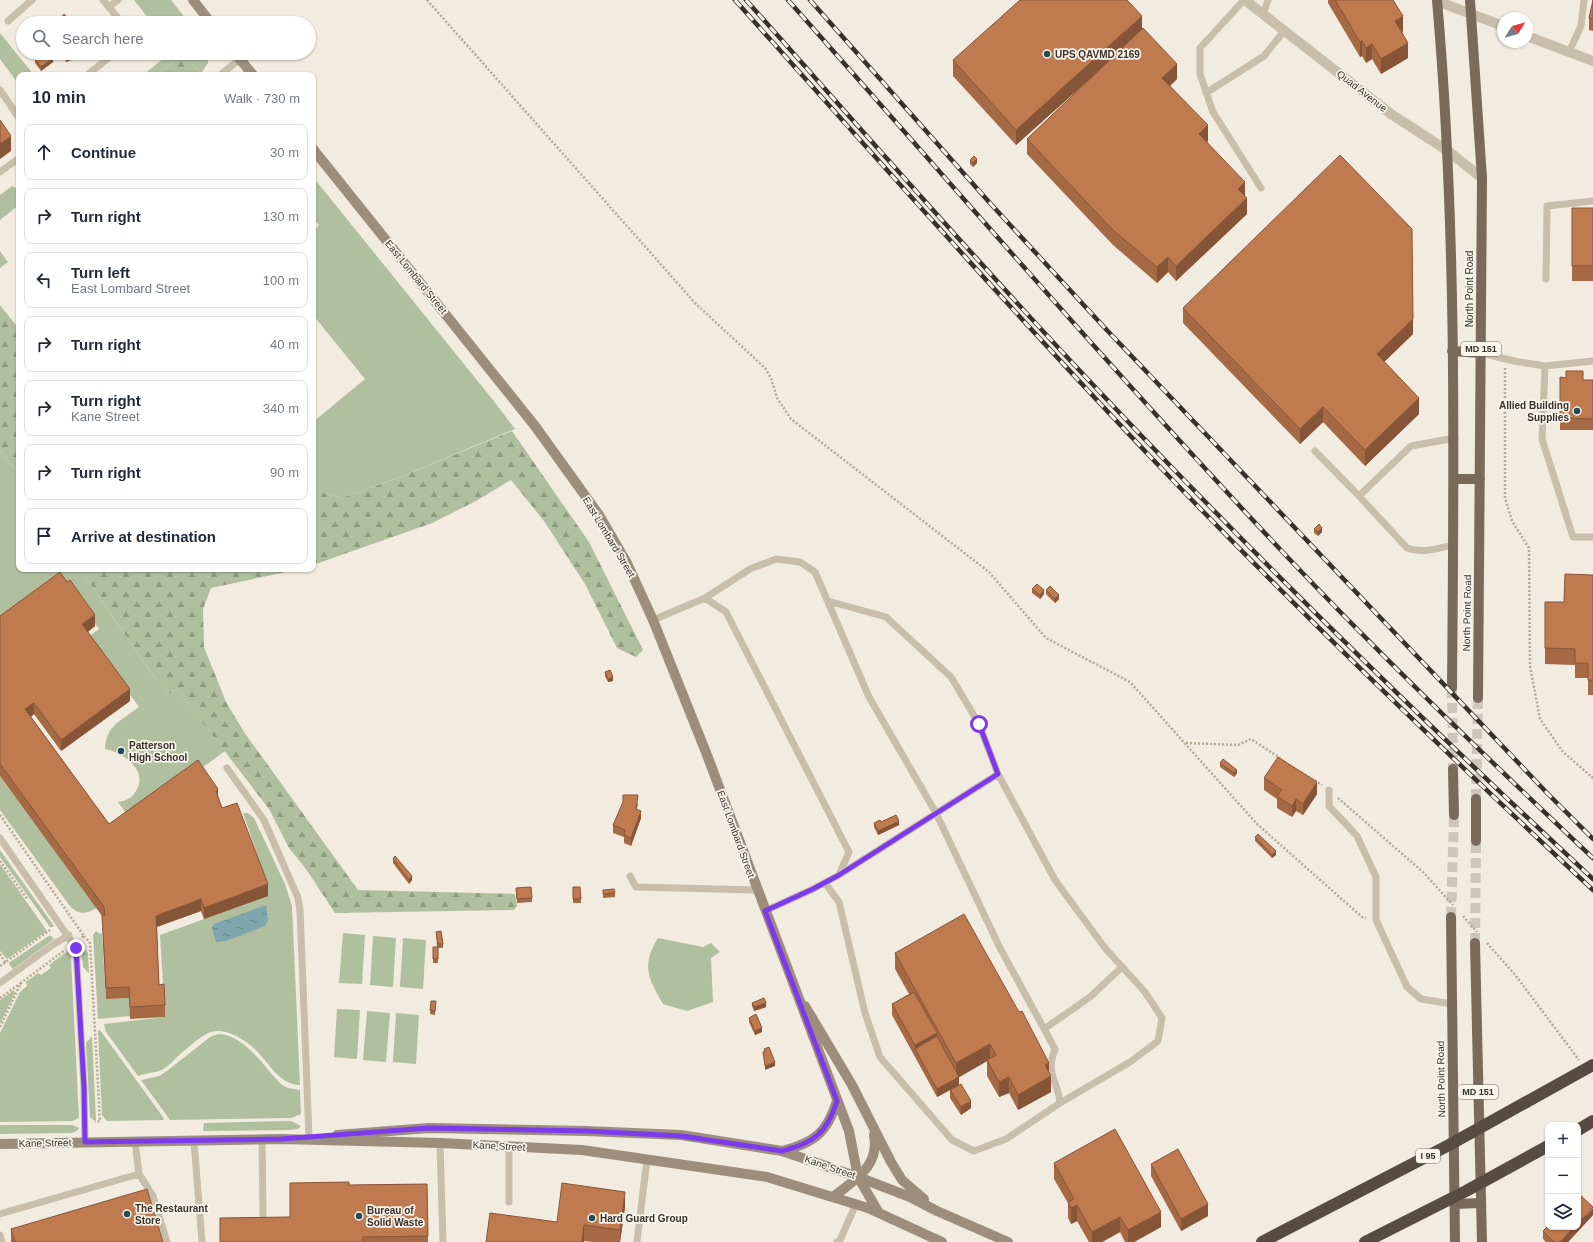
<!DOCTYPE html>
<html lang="en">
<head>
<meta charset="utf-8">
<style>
	body { margin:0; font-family:Helvetica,sans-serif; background:#f2f2f3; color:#1f2937 }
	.controls { position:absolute; right:12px; bottom:12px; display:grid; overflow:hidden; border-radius:8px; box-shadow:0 1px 3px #0004 }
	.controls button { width:36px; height:36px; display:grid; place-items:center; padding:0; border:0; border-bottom:1px solid #e0e1e3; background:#fff; color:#1f2937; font:20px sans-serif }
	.compass { position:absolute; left:1497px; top:12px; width:36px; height:36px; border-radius:50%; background:#fff; box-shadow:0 1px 3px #0004; rotate:54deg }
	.stop { position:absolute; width:12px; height:12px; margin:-9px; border:3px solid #7c3aed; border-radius:50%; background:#fff }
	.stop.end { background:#7c3aed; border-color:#fff; box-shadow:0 1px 4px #0008 }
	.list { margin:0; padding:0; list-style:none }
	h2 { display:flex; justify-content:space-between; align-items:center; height:52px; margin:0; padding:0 16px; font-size:17px }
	h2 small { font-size:13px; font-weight:400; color:#747a83 }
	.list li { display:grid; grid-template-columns:26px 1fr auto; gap:12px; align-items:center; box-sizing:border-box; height:56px; margin:0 8px 8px; padding:0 8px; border:1px solid #e0e1e3; border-radius:8px }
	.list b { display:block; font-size:15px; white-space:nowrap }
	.list p { margin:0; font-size:13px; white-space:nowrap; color:#747a83 }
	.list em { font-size:13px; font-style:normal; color:#747a83 }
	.icon { flex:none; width:22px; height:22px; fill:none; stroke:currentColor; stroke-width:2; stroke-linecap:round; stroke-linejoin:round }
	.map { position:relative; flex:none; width:1593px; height:1242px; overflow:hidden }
	.search { position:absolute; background:#fff; box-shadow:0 1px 3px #0004; left:16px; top:16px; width:300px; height:44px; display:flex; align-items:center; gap:10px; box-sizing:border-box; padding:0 14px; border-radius:22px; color:#747a83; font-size:15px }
	.panel { position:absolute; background:#fff; box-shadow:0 1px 3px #0004; left:16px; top:72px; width:300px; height:500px; border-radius:8px }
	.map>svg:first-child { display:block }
</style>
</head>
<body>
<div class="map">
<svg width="1593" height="1242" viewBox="0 0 1593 1242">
	<defs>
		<pattern id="forest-firs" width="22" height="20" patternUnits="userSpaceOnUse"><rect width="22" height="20" fill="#b0c09f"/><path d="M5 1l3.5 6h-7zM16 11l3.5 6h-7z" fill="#909c82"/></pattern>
		<pattern id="water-ripples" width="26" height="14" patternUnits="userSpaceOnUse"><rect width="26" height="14" fill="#7fa5ad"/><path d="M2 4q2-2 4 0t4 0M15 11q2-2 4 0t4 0" fill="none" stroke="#69878d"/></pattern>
	</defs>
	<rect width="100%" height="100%" fill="#f2ebdf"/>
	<path fill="#b0c09f" d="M134,0H171L189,23H152Z
		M0,33L34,75H19V85L0,59Z
		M170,53H209L208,63L201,73L183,54L157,75H143Z
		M313,177L493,400L515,429L398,478L341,498L313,489V422L365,379L313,315V233L319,225L313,218Z
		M19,185V205L0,220V195L12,186L15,188Z
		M0,251L8,262L0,268Z
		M0,451L19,473V569H80L150,671L169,694L177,689L225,751L131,820L118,802C125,801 130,799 134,794C151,772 125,753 105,749C106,725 122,720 139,707L88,637L99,629L62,579L0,622Z
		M0,776L97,908C84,916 75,914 67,902L0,810Z
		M243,813H248L254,818L285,884L292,906L300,1085C276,1084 267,1057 249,1044C213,1019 205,1034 176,1058C172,1062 167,1067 162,1070C154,1073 146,1073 138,1076L106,1032L104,1024L165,1017L160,935L204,919L259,872L263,871Z
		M0,850L54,926L53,927H50L0,857Z
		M0,864L47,931L7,959L0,951Z
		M96,931L100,934L102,933L106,999L129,998L130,1016L98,1019L93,935Z
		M343,933L365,935L362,984L339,983Z
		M50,935L54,939L13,969L9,964L10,962Z
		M373,936L396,938L393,987L370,985Z
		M403,938L426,940L423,989L400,987Z
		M658,938L703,947L711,943L720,952L711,958L713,1002L687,1011L663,1004C648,978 641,966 658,938Z
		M81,944L88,953L89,973L83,967Z
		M68,951L71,958L79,1118L72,1121L0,1122V1033L20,992L27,986L26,982L38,973L41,975L51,968L49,965Z
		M14,990L15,993L0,1024V1000Z
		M337,1009L360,1010L357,1059L334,1057Z
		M367,1011L390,1013L386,1062L363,1060Z
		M396,1013L419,1015L416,1064L393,1062Z
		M100,1030L163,1117L164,1120L107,1121L102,1115L98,1031Z
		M218,1034C246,1035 264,1068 282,1085L288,1088L300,1090L301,1114L291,1118L170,1120L141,1080L159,1076L167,1071L210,1037Z
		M92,1036L96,1120L95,1121L90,1117L86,1043Z
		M291,1121L301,1126L298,1129L289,1130L203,1131L204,1123Z
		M0,1125H72L79,1128L77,1131L72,1133L0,1134Z"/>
	<path fill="url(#forest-firs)" d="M183,54L201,73L199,75C185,75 171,75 157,75Z
		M0,305L19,329V473L0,451Z
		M512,431L589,542L643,650L636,657L617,648L585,584L544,521L511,480L476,501L432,523L313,565V489L341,498L398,478Z
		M80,569H300L211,588L203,609L204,647L226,702L244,732L358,890L515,894L517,906L514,910L335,913L306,869L289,848L269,809L177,689L169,694L150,671Z"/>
	<path fill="url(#water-ripples)" d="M266,905L268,920L265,926L226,941L216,942L212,928L214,924Z"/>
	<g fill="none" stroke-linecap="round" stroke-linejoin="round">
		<path stroke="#cdc6bb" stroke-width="10" stroke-dasharray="10 5" stroke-linecap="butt" d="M1452,688L1453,769
			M1476,799L1478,698
			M1451,917L1454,815
			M1475,943L1476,841"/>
		<path stroke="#b5a895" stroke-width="2.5" stroke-dasharray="2 2" stroke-linecap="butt" d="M427,0L695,303L765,368L771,378L777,398L791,419L989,572L1046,638L1130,682L1257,824L1362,917L1366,918
			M1505,368V498L1512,521L1529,548L1530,666L1540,719L1563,752L1593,778
			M1186,743L1238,745L1251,739L1280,758
			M1301,772L1322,785
			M1338,798L1424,873L1453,905
			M0,815L84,936L80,939
			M0,861L28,900
			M1463,916L1477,932
			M84,936L90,943L100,1121L95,1122
			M1487,943L1516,976L1579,1060
			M0,954L6,963
			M0,966L50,930
			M0,998L21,983
			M0,1027L21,983L65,950"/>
		<path stroke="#c9bdab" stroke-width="7" d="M103,0L122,23
			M1244,0L1200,48V74L1213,112L1261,188
			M109,7L118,0
			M1263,15L1268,0
			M8,21L32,0
			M1569,52L1581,26L1584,0
			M87,75L115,53
			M220,75L240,59
			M0,90L19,118
			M1206,93L1264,56L1284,31
			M0,172L19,158
			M1546,279L1547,206L1593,201
			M1481,353L1514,361L1545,366L1542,439L1573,537H1593
			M1545,366L1593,361
			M1315,451L1359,496
			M1454,545C1438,548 1422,554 1407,548L1359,496L1411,446L1455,438
			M705,598L726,612L849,852L839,875L813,889L765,911
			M828,601L886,617L951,677L979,724L998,774L839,875
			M653,620L705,598L750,569L776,559L800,562L815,572L869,697L936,813L1000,948L1055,1049C1045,1076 1058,1079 1060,1103L1006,1139L974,1151L952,1140L880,1057L865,1013L839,902L825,883
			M227,768L264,820L298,898L300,910L309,1137
			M998,774L1055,880L1105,948L1145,992L1162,1018L1158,1041L1130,1062L1060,1103
			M1329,790V806L1357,836L1376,877V920L1407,987L1421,999L1452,1004
			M0,838L76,948L84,1087L85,1143
			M630,876L636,887L757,890
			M0,983L54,944L69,935
			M1044,1029L1090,997L1122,967
			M262,1139L263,1215
			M194,1141L202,1242
			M135,1142L139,1174L153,1196L167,1242
			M440,1143L443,1242
			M509,1147V1202
			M0,1214L139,1174
			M0,1235L2,1242
			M637,1242L647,1159
			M837,1242L840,1240L856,1204"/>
		<path stroke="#c9bdab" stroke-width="10" d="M1245,0L1391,114L1448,151L1482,178
			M1437,1L1503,26
			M1527,36L1593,61"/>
		<path stroke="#9d8d7d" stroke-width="10" d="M193,0L211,23
			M235,53L253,75
			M313,149L535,426L599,515L627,563L653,620L707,755L849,1131L858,1177L879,1213
			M805,1006L852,1085L891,1162L902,1180L924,1199
			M337,1135L429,1128L586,1131L681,1135L782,1151L858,1177L910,1197L937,1211L1008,1242
			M0,1144L281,1139L440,1143L582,1150L767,1177L868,1208L942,1242
			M782,1151C814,1143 827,1133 837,1101
			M833,1197C854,1180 880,1167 874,1135"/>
		<path stroke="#796a5c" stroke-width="10" d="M1437,0C1457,229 1454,459 1452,688
			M1470,0L1482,178L1478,698
			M1452,351L1481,353
			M1454,479H1480
			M1453,769L1454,815
			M1476,841V799
			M1451,917L1455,1242
			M1475,943L1482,1242
			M1455,1204L1481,1203"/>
		<path stroke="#584c42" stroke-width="12" d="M1578,1130L1593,1121"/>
		<defs>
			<path id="rail" d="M735,0C876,158 1016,316 1162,469C1301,614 1446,753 1593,890
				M746,0C852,119 957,239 1066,356C1235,537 1412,711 1593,879
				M788,0C956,189 1120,380 1294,564C1390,665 1491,762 1593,858
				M810,0L989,202L1103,326L1548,794L1593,839"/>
		</defs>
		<use href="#rail" stroke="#38302a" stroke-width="4.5"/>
		<use href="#rail" stroke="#f9f5eb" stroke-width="3" stroke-dasharray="9" stroke-linecap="butt"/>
		<path stroke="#584c42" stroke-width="12" d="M1262,1242L1449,1145L1593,1065
			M1365,1242L1466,1191L1548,1146"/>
	</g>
	<path fill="#a56944" d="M1328,0H1393L1403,32H1402L1408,58L1381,74L1372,59L1366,63L1362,56L1360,57L1328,3Z
		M1593,0V31L1589,30V18Z
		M61,18L70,23H56V21L61,20Z
		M1142,29L1177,79L1170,86L1208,141L1207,142L1245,197L1247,214L1176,281L1168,272L1157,283L1113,245L1027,154V139L1092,77L1016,145L953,76V60Z
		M64,53L71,60L66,62L64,57Z
		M35,59L53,62L41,71L35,63Z
		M970,160L977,163L973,167L970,164Z
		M1572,208H1593V281H1572Z
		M1183,308L1413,334L1384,362L1419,414L1365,466L1323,422L1300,444L1183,323Z
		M1560,377L1583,380H1593V430H1560Z
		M1314,529L1322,532L1318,536L1314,533Z
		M1593,575V695H1588V678H1575V665L1545,664V602H1564Z
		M1032,589L1044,594L1040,599L1032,593Z
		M1046,590L1059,599L1055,603L1046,594Z
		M0,616L95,626L88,632L130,701L61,751L34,714L31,717L109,824L218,798L222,808L268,896L204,919L201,911L157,927L159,985L165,1005V1017L130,1019L129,998L106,999L102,916L0,776Z
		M605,672L613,681L608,682L605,676Z
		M1220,763L1237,773L1234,777L1220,767Z
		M1264,778L1317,794L1303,815L1296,811L1292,817L1277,808V799L1264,790Z
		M638,803L637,809L641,818L631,846L624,843V837L613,833V825Z
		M881,822L899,825L878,835L874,827V823Z
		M1255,837L1276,855L1272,858L1255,841Z
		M393,859L412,880L409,884L393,863Z
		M573,887H580L581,903H573Z
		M516,888L532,898V902L517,903Z
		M603,890L615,893V897L603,898Z
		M436,932L443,944V948H438V963H433V947H437Z
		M895,953L1049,1073L1051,1092L1018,1110L1009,1093L999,1097L987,1076V1061L959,1077V1085L971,1108L961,1115L950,1098V1090L956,1087L937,1097L892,1015V1004L909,994L895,969Z
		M431,1001H436L435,1015L430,1014Z
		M752,1003L766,1007L754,1011L752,1006Z
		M749,1018L762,1032L755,1035L749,1022Z
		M1054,1163L1161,1227L1134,1242H1125L1120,1232L1102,1242H1089L1077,1221L1071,1224L1068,1218V1203L1054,1179Z
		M1151,1164L1208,1216L1181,1231L1151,1176Z
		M427,1184L428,1242H220L290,1217L349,1185Z
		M625,1207L620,1242H593L584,1241V1242H486L557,1222Z
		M1593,1215L1568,1242H1546L1543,1239V1231Z
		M11,1229L163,1242H11Z"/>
	<path fill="#865537" d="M1142,16V32L1016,145V130Z
		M1403,16V32L1395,37V21Z
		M1362,41V56L1360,57V42Z
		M1408,43V58L1381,74V59Z
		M1372,44V59L1366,63V48Z
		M71,56V60L66,62V58Z
		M53,58V62L41,71V67Z
		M1177,64V79L1162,93V78Z
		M1208,125V141L1199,149V134Z
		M11,136V151L0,159V144Z
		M977,159V163L973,167V163Z
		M1245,182V198L1238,189Z
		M1247,198V214L1176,281V266Z
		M1168,257V272L1157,283V267Z
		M1413,319V334L1377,369V354Z
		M1419,398V414L1365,466V450Z
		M1323,407V422L1300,444V429Z
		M1322,528V532L1318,536V532Z
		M1044,590V594L1040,599V595Z
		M1059,595V599L1055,603V599Z
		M95,615V626L82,636V624Z
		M613,677V681L608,682V679Z
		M130,689V701L61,751V740Z
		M34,703V714L25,721V709Z
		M1237,770V773L1234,777V773Z
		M1317,782V794L1303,815V804Z
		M218,789V800L216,791Z
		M1296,799V811L1292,817V806Z
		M641,811V818L631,846V838Z
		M899,821V825L878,835V831Z
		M1276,851V855L1272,858V855Z
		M412,876V880L409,884V880Z
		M268,884V896L204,919V908Z
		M201,899V911L156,927V916Z
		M766,1003V1007L754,1011V1007Z
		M762,1028V1032L755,1035V1031Z
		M937,1033V1044L915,1049V1045Z
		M990,1044V1060H987V1061L956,1079V1063Z
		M775,1062V1066L765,1070V1066Z
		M1049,1063V1077L1051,1076V1092L1018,1110V1095L1045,1065Z
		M959,1077V1085L937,1097V1089Z
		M1009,1077V1093L999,1097V1082Z
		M971,1101V1108L961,1115V1107Z
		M625,1192V1207L620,1242V1230Z
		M1208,1204V1216L1181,1231V1219Z
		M1077,1205V1221L1071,1224V1208Z
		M1593,1208V1215L1568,1242H1560L1574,1227H1578V1223Z
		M1161,1212V1227L1134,1242H1128V1230Z
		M1120,1217V1232L1102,1242H1092V1232Z
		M584,1225V1242H582Z"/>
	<path fill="#c07a4f" stroke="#865537" d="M1020,0H1127L1142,16L1016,130L953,60Z
		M1335,0H1393L1403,16L1395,21L1408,43L1381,59L1372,44L1366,48L1362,41L1360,42Z
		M1593,0V19L1589,18Z
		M64,14L70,20L67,23H65L61,18Z
		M61,20L62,23H56V21Z
		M1143,28L1177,64L1162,78L1208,125L1199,134L1245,182L1238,189L1247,198L1176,266L1168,257L1157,267L1113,230L1027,139Z
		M42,53H50L53,58L41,67L35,59Z
		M64,53H69L71,56L66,58Z
		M0,120L11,136L0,144Z
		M1340,155L1412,229L1413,319L1377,354L1419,398L1365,450L1323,407L1300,429L1183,308Z
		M974,156L977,159L973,163L970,160Z
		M1572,208H1593V266H1572Z
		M1566,371H1583V380H1593V419L1560,418V377L1566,378Z
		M1319,524L1322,528L1318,532L1314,529Z
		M60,572L67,582L70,580L95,615L82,624L130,689L61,740L34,703L25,709L109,824L198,760L218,789L216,791L222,808L237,803L268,884L204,908L201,899L156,916L159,985L164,984L165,1005L130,1007L129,987L106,988L102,915H105L104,907L0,764V616Z
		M1565,574L1593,575V680H1588V663H1575V649L1545,648V602H1564Z
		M1037,584L1044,590L1040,595L1032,589Z
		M1050,586L1059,595L1055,599L1046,590Z
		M610,670L613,677L608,679L605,672Z
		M1278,757L1317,782L1303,804L1296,799L1292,806L1277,796L1282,790L1264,778Z
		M1223,759L1237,770L1234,773L1220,763Z
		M623,795H638L636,809L641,811L631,838L624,835L625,830L613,825L623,802Z
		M896,815L899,821L878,831L874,823L880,820L881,822Z
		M1258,834L1276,851L1272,855L1255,837Z
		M395,856L412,876L409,880L393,859Z
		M531,887L532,898L517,899L516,888Z
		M573,887H580L581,899H573Z
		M614,889L615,893L603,894V890Z
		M964,914L1019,1012L1022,1011L1049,1063L1045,1065L1051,1076L1018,1095L1009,1077L999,1082L987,1060L996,1055L990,1044L956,1063L895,953Z
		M441,931L443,944H438L436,932Z
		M433,947H438V959H433Z
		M914,992L937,1033L915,1045L892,1004Z
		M764,998L766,1003L754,1007L752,1003Z
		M431,1001H436L435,1011L430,1010Z
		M756,1014L762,1028L755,1031L749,1018Z
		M937,1036L959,1077L937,1089L915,1049Z
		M769,1047L775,1062L765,1066L763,1052L765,1051L764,1049Z
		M961,1084L971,1101L961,1107L950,1090Z
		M1115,1129L1161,1212L1128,1230L1120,1217L1092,1232L1077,1205L1071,1208L1068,1202L1074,1199L1054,1163Z
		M1178,1149L1208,1204L1181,1219L1151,1164Z
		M349,1182V1185L427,1184L428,1236L363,1237V1242H220V1218L290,1217V1183Z
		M562,1183L625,1192L620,1230L584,1225L582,1242H486L490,1213L557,1222Z
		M147,1189L163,1242H15L11,1229Z
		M1578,1193L1593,1207L1578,1223Z
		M1548,1226V1227H1574L1560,1242H1554L1543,1231Z"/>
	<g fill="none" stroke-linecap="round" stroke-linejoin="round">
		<path stroke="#7c3aed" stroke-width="5" d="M76,948L84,1087L85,1142L281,1139L429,1128L586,1131L681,1136L782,1151C814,1143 827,1133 837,1101L765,911L813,889L839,875L998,774L979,724"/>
	</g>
	<g fill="#214c57" stroke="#f9f5eb" stroke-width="1.5">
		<circle cx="1047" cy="54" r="4"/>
		<circle cx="1577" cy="411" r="4"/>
		<circle cx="121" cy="751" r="4"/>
		<circle cx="127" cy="1214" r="4"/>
		<circle cx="359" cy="1216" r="4"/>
		<circle cx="592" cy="1218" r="4"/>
	</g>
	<g text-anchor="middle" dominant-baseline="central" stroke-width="3.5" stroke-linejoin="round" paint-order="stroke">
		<g fill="#f9f5eb" stroke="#726b64" stroke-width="1">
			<rect x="1461" y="342" width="40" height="14" rx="3"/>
			<rect x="1458" y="1085" width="40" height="14" rx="3"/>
			<rect x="1416" y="1149" width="24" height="14" rx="3"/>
		</g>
		<g font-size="9" font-weight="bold" fill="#38302a">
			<text x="1481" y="349">MD 151</text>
			<text x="1478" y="1092">MD 151</text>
			<text x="1428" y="1156">I 95</text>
		</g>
		<g font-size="10" font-weight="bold" fill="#38302a" stroke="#f9f5eb" text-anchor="start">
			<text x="1055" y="54">UPS QAVMD 2169</text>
			<text x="1569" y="405" text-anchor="end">Allied Building<tspan x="1569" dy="12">Supplies</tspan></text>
			<text x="129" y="745">Patterson<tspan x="129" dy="12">High School</tspan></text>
			<text x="135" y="1208">The Restaurant<tspan x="135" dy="12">Store</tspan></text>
			<text x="367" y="1210">Bureau of<tspan x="367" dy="12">Solid Waste</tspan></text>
			<text x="600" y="1218">Hard Guard Group</text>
		</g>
		<g font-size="10" fill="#38302a" stroke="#f9f5eb">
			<text transform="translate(1362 91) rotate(38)">Quad Avenue</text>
			<text transform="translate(416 277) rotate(51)">East Lombard Street</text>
			<text transform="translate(1469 289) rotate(-90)">North Point Road</text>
			<text transform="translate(609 537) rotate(59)">East Lombard Street</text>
			<text transform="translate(1467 613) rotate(-89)">North Point Road</text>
			<text transform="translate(736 834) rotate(70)">East Lombard Street</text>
			<text transform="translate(1441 1079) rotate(-91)">North Point Road</text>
			<text transform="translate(45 1143) rotate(-1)">Kane Street</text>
			<text transform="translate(499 1146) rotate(3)">Kane Street</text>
			<text transform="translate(830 1167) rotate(19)">Kane Street</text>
		</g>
	</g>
</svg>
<div class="controls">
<button>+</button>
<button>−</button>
<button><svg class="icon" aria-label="layers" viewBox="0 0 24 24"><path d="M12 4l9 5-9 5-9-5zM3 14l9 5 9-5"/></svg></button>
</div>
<svg class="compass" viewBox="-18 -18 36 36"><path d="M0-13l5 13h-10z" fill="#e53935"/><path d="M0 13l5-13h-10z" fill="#747a83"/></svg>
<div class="stop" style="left:979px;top:724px"></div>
<div class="stop end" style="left:76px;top:948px"></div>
<div class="search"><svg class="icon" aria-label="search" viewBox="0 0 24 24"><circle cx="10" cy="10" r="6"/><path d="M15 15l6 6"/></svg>Search here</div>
<section class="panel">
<h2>10 min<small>Walk · 730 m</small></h2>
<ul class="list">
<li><svg class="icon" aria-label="ahead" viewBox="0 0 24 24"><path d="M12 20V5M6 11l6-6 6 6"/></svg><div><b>Continue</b></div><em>30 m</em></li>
<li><svg class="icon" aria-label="right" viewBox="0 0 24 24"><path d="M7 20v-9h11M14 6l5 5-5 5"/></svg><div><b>Turn right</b></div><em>130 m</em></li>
<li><svg class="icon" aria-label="left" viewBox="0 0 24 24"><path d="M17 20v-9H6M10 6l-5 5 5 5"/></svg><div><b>Turn left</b><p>East Lombard Street</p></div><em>100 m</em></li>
<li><svg class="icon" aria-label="right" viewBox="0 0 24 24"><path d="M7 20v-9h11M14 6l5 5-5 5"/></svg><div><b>Turn right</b></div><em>40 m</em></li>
<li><svg class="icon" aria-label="right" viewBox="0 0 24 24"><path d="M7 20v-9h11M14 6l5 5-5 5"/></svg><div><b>Turn right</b><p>Kane Street</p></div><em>340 m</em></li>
<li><svg class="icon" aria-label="right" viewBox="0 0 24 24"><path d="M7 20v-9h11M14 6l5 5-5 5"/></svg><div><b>Turn right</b></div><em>90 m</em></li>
<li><svg class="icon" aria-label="arrive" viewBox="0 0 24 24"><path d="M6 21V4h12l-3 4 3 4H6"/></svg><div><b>Arrive at destination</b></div></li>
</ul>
</section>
</div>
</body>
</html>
